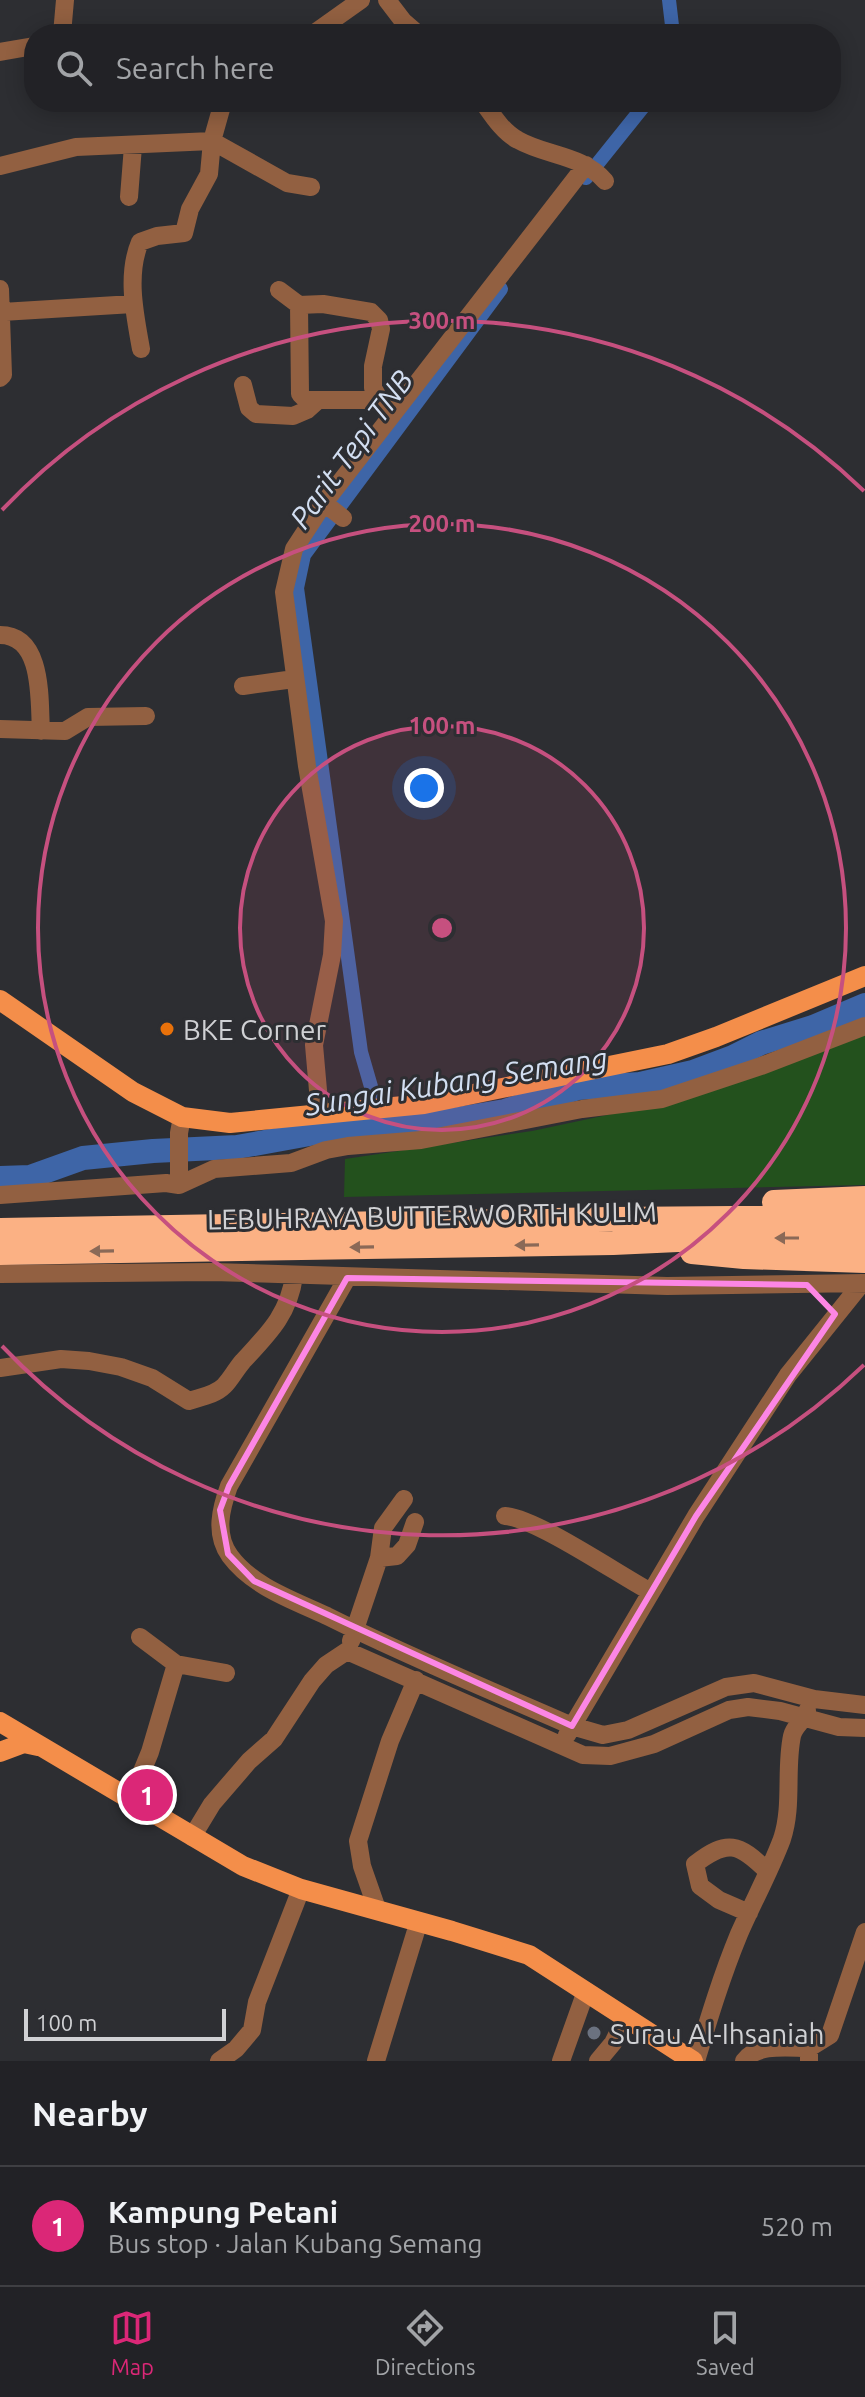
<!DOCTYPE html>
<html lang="en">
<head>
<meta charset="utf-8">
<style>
	body { margin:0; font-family:Ubuntu,sans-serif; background:#2a2a2e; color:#f1f3f6 }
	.scale { position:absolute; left:24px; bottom:20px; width:202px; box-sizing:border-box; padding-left:8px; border:4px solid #d0d1d4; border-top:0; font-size:22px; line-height:28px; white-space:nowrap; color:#d0d1d4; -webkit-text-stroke:6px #2d2e32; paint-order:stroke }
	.you { position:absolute; left:424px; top:788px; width:28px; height:28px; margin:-20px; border:6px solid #fff; border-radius:50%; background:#1a73e8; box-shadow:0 0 0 12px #1a73e833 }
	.badge { display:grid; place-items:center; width:52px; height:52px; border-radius:50%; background:#db2777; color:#fff; font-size:26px; font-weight:700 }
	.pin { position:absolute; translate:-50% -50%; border:4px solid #fff; box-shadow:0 2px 8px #0006 }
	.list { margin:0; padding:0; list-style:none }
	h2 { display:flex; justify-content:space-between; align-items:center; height:104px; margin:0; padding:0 32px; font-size:34px }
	h2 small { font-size:26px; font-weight:400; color:#a2a4a7 }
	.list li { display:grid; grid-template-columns:52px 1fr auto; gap:24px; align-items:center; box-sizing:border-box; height:120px; padding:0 32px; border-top:2px solid #3f3f43 }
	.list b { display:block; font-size:30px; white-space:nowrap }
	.list p { margin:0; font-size:26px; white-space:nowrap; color:#a2a4a7 }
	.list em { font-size:26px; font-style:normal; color:#a2a4a7 }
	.icon { flex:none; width:44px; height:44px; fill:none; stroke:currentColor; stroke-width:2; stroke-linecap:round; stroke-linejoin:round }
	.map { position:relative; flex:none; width:865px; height:2061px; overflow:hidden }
	.search { position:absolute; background:#222226; box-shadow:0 4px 20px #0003; left:24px; right:24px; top:24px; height:88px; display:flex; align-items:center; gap:20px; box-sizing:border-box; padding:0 28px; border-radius:32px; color:#a2a4a7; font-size:30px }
	.sheet { height:224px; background:#222226 }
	nav { display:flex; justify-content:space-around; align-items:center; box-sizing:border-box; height:112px; border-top:2px solid #3f3f43; background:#222226; font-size:22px; color:#a2a4a7 }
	nav a { display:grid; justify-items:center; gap:4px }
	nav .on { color:#db2777 }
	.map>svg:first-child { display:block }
</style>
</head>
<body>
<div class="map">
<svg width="865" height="2061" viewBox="0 0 865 2061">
	<rect width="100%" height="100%" fill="#2d2e32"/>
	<path fill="#23511d" d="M865,1035V1185L344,1197L345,1159L532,1131L687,1098Z"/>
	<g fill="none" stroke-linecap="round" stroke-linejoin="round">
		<path stroke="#3e65a7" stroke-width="14" d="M669,0L673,34
			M586,178L647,102
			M383,1128L361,1052L297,588L304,555L501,289"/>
		<path stroke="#3e65a7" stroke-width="24" d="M0,1178L30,1177L83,1158L153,1151L237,1147L315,1133L451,1120L505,1111L578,1088L640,1084L693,1072L733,1057L761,1043L813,1027L865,1005"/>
		<path stroke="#926041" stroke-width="18" d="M387,0L403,21L418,34
			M62,34L65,0
			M313,34L361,0
			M0,52L34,46
			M483,102C493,116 503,132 518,140C546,156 583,155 605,181
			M0,166L76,147L212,141L287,183L311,187
			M129,197L133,146
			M0,289L3,375L0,378
			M279,290L299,305L323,304L371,312L379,320L381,329L373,366V388L380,400L395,411
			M299,305L300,394L306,400H380
			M2,312L133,304
			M141,349C135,315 126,275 140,242L157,236L184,233L190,209L209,174L212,141L223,102
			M243,385L249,408L256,414L293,416L307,410L317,401
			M324,503L343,518
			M0,635C44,635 39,701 41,731
			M243,686L294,679
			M0,729L65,731L88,717L146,716
			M320,1113L314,1045L332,955L334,921L307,766L284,592L294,549L324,503L586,165
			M179,1185V1133L182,1117
			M0,1195L166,1183L179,1185L214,1169L291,1163L326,1150L348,1146L421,1140L582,1109L662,1099L761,1066L865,1026
			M0,1274L213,1272L667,1286L865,1283
			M347,1278L229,1486C221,1508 214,1534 230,1556C253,1587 293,1600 327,1616C407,1656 490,1690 572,1726L603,1735L628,1730L726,1687L754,1683L814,1699L865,1705
			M0,1368L61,1359L89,1361L121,1367L152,1378L189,1401C201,1397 215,1395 224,1386C231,1379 236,1369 243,1361C268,1334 289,1314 294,1276
			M505,1516C536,1518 619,1575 651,1592
			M379,1558L383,1528L404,1499
			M351,1641L379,1558L397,1556L407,1545L415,1522
			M176,1664L226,1673
			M567,1735L696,1516L788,1375L862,1283
			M131,1798L150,1752L176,1664L140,1637
			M192,1837L212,1804L249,1761L274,1739L312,1681L326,1665L347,1651L583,1755L610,1756L654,1744L729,1710L748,1707L780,1711L839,1727L865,1728
			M377,1909L362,1866L358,1841L390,1741L416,1680
			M749,1913L719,1900L700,1886L695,1864C727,1839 739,1843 767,1871
			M219,2061L236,2049L252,2030L257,2002L301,1889
			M376,2061L419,1921
			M561,2061L586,1991
			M598,2061L613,2043L626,2017
			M696,2061C709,2018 722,1975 739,1934C753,1902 770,1871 782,1839C793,1806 785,1769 792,1736C794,1726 804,1721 807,1711
			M744,2061C757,2043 789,2048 809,2048
			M809,2061V2048L830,2035L865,1932"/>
		<path stroke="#f48e4a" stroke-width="20" d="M0,1000L133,1092L182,1117L230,1123L424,1104L668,1054L716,1037L865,976
			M0,1722L243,1866L301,1889L452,1931L529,1955L693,2061
			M0,1752L24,1743L38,1746"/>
		<path stroke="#fbb184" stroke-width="24" d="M774,1202L865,1198
			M0,1230L612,1219L865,1217
			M692,1252L744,1257L865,1261
			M0,1253L613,1243L721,1238H865"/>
	</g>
	<defs><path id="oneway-solid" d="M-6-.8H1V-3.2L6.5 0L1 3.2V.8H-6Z" transform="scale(2)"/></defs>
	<g fill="#8a6957">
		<use href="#oneway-solid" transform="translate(787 1238) rotate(-180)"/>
		<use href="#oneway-solid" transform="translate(527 1245) rotate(179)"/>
		<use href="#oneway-solid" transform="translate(362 1247) rotate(179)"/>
		<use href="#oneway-solid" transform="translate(102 1251) rotate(179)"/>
	</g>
	<path fill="none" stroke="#fc86e4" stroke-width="6" stroke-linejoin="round" d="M347,1278L807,1285L835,1314L696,1516L572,1726L254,1581L228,1554L220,1510L229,1486Z"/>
	<circle cx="442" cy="928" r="202" fill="#c6507f" fill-opacity=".12"/>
	<g fill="none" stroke="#c6507f" stroke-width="4">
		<circle cx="442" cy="928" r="202"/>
		<circle cx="442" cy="928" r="404"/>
		<path d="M864 1365A607 607 0 0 1 2 1346M2 510A607 607 0 0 1 864 491"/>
	</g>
	<circle fill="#e8710a" stroke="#2d2e32" stroke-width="3" cx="167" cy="1029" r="8"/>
	<circle fill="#6b7280" stroke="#2d2e32" stroke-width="3" cx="594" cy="2033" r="8"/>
	<g text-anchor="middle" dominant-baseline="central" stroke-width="6" stroke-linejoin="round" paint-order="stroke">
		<g font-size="28" fill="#d0d1d4" stroke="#2d2e32" text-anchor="start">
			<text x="183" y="1029">BKE Corner</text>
			<text x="610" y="2033">Surau Al-Ihsaniah</text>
		</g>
		<g font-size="28" fill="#d0d1d4" stroke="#2d2e32">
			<text transform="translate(432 1215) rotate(-1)">LEBUHRAYA BUTTERWORTH KULIM</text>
		</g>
		<g font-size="30" font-style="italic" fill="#d2def1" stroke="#2d2e32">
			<text transform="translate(351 449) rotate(-54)">Parit Tepi TNB</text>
			<text transform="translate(456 1081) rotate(-9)">Sungai Kubang Semang</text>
		</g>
	</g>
	<circle cx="442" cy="928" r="12" fill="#c6507f" stroke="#2d2e32" stroke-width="4"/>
	<g font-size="24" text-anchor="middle" font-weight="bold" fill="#c6507f" stroke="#2d2e32" stroke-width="6" stroke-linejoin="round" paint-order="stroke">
		<text x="442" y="329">300 m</text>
		<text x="442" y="532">200 m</text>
		<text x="442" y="734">100 m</text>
	</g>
</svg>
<div class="scale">100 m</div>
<div class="you"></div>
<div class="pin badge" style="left:147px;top:1795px">1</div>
<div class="search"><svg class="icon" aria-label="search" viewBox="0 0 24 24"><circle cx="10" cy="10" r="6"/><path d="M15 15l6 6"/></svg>Search here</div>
</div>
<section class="sheet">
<h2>Nearby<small></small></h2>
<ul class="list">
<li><span class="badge">1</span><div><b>Kampung Petani</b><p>Bus stop · Jalan Kubang Semang</p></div><em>520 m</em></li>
</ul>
</section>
<nav>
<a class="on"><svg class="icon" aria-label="map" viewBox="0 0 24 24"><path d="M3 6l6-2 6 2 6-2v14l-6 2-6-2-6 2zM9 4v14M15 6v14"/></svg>Map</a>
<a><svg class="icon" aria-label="directions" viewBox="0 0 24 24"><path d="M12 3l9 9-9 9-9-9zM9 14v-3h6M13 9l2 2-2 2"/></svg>Directions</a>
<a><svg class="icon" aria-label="saved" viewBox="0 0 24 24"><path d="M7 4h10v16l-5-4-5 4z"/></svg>Saved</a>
</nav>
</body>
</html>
